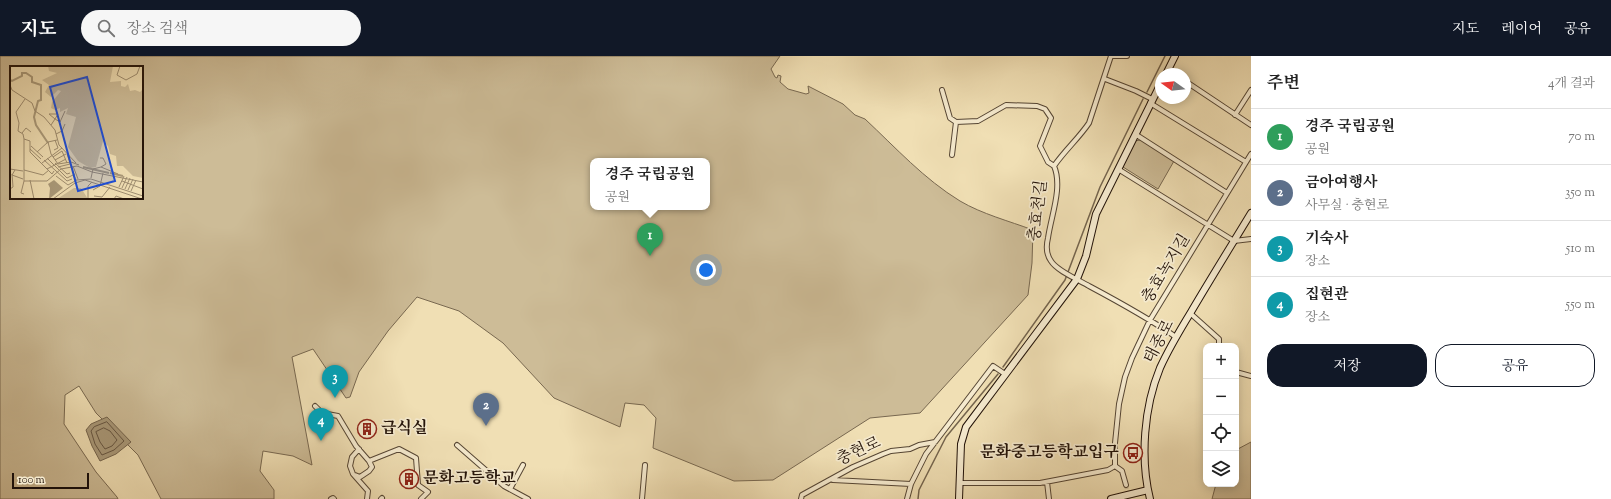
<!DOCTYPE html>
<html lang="ko">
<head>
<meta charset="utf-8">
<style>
	body { margin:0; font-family:"Sorts Mill Goudy","Noto Serif KR",serif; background:#f6f6f6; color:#222 }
	.controls { position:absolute; right:12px; bottom:12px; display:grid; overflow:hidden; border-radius:8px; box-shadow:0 2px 10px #0003 }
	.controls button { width:36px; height:36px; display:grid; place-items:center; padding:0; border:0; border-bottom:1px solid #e0e0e0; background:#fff; color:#222; font:20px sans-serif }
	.compass { position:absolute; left:1155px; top:12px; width:36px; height:36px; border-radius:50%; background:#fff; box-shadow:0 2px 10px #0003; rotate:285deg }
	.scale { position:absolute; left:12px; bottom:10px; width:77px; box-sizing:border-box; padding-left:4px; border:2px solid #231309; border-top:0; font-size:11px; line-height:14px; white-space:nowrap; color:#231309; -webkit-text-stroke:3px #f5eace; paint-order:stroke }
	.you { position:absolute; left:706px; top:214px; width:14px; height:14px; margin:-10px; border:3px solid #fff; border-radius:50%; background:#1a73e8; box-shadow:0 0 0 6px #1a73e833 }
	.badge { display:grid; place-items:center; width:26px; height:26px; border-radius:50%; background:#111827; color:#fff; font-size:13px; font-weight:700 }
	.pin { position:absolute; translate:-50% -33px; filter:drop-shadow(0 1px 2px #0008) }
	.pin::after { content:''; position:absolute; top:21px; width:14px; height:12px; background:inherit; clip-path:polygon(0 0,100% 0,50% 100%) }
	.popup { position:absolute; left:590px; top:102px; width:120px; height:52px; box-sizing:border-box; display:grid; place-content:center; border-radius:8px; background:#fff; filter:drop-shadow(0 1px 3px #0005); font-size:13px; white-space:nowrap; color:#767676 }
	.popup b { font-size:15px; color:#222 }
	.popup::after { content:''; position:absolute; left:50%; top:100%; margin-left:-8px; border:8px solid transparent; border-top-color:#fff }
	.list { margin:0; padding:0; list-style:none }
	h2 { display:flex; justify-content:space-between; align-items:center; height:52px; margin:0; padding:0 16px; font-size:17px }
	h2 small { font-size:13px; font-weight:400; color:#767676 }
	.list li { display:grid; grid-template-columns:26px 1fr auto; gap:12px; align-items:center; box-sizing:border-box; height:56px; padding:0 16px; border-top:1px solid #e0e0e0 }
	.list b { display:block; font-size:15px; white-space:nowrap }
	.list p { margin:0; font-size:13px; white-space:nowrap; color:#767676 }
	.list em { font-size:13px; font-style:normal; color:#767676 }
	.actions { display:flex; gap:8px; padding:12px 16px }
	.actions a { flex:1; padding:9px 0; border:1px solid #111827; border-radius:16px; text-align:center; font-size:14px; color:#111827 }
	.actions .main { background:#111827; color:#fff }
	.icon { flex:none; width:22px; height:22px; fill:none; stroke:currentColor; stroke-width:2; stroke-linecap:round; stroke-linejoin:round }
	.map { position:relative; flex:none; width:1251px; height:443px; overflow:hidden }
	header { display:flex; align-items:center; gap:24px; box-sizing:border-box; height:56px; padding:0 20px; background:#111827; color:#fff }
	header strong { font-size:19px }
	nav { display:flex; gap:22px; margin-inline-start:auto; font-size:14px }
	.search { width:280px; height:36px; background:#f6f6f6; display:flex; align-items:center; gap:10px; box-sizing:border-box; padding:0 14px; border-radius:22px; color:#767676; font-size:15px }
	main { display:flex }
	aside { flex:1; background:#fff }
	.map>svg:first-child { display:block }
</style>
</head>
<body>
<header>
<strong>지도</strong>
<div class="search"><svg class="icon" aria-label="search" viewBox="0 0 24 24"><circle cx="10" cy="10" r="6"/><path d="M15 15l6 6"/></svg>장소 검색</div>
<nav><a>지도</a><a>레이어</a><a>공유</a></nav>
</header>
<main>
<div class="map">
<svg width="1251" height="443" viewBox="0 0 1251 443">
	<rect width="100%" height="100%" fill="#f0dfb4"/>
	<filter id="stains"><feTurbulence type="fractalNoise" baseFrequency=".005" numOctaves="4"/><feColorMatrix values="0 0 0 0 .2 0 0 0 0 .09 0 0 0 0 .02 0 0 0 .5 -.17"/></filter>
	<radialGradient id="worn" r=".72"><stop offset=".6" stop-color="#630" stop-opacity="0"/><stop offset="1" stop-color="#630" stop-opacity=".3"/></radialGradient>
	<path fill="#cdbc97" stroke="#786850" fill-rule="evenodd" d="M0,0H780L771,13L775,21L777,22L778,19L781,20L780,26L788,33L806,38L809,37L808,30L843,48L855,59L865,63C896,92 924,123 960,145C982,158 1009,165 1033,174L1032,207L1028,239L920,357L870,362L773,424L734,425L653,392L656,362L644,349L625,347L620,371L554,342L503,287L459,255L417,241L388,275L359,316L350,341L346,342L313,293L292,301L312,409L293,400L263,395L260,415L274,434V443H161L138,399L96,357L79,330L65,339L64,368L96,416L117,441L118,443H0ZM11,11H142V142H11ZM593,105H707V151H593Z
		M1141,84L1174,105L1158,133L1123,111L1122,107L1134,85Z
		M1251,386V443H1212L1216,428H1236V394Z"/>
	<path fill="#aa9a7a" stroke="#74644d" d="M107,361L131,386L116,398L100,405L92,390L86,374L91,368Z"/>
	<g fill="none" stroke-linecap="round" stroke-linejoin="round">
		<path stroke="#665642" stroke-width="1" d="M107,366L124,385L114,394L102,399L95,388L91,375L94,371Z
			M104,372L110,375L117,384L112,390L105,393L100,386L96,376Z"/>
		<path stroke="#74644d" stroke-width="1.5" d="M1147,36L1165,0
			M1003,311L1065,224L1100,131L1143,43
			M918,443L919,434L946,381L998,318"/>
		<path stroke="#d1c09a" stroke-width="4" stroke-dasharray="4 2" stroke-linecap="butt" d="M1126,429L1129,443"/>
		<defs>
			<path id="street" d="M1127,0H1111L1089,67C1079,82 1065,94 1054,110C1063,131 1051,160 1048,182C1046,190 1046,198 1051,205C1057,215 1079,224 1089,230C1119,246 1148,262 1176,281
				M1168,13L1175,18
				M1105,23L1136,35L1152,43
				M1185,25L1251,69
				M942,34L950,62L956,66
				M1150,47L1246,106
				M1235,59L1251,34
				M1135,78L1227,137
				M952,99L956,66L978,65L1006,49L1037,50L1045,53L1051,62L1040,90L1048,106L1054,110
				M1118,113L1234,185L1251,183
				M1190,257L1219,283V290
				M1236,316L1251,320
				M315,350L322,357L338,360L356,390L369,405L399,393L416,402L418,429L428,436L421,443
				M457,389L504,430L528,443
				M359,393L352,401L350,410L353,418L368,435L367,443
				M1115,410V387L1119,348L1125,321L1132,302L1150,264L1251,98
				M1115,410L1122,415L1126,429
				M355,419L360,421L369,415L372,411L369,405
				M833,424L911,428
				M1047,426L1049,443
				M960,427H1040L1108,414L1115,410
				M510,433L523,409
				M331,443L333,442L334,443
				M381,443L382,442
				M642,443L645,409
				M801,443L802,439L853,411L883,398L891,395L910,393L919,389L935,386
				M907,443L911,428L926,398L993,310L1005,318"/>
			<path id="secondary" d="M1166,18L1175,0
				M959,443L961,388L966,371L1077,223L1086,200L1096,158L1161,27
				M1111,443L1148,434
				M1150,443C1140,402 1144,351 1160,312C1169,292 1180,274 1191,256C1211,222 1231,190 1251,157"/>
		</defs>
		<use href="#street" stroke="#564634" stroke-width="6"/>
		<use href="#secondary" stroke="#231309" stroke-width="8"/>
		<use href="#street" stroke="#f5eace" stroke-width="4"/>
		<use href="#secondary" stroke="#f5eace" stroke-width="6"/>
	</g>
	<defs>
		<symbol id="building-ring" viewBox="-11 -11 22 22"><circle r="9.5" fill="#f5eace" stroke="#8f2418" stroke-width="1.5"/><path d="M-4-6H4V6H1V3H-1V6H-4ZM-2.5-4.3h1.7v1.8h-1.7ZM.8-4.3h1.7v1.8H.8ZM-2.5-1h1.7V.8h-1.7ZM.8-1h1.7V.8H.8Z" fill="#8f2418"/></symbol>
		<symbol id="bus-ring" viewBox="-11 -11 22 22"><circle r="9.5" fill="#f5eace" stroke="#8f2418" stroke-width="1.5"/><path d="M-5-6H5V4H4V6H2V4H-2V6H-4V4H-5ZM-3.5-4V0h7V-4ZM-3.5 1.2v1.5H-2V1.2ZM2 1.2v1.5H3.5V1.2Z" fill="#8f2418"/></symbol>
	</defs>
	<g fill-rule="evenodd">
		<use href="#building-ring" x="356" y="362" width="22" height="22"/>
		<use href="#bus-ring" x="1122" y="386" width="22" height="22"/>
		<use href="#building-ring" x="398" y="412" width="22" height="22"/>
	</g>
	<g text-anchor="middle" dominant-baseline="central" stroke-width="3.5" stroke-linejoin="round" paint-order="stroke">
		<g font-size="16" fill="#231309" stroke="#f5eace">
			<text transform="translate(1039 155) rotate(-83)">충효천길</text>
			<text transform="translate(1167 213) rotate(-59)">충효녹지길</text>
			<text transform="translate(1160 286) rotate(-63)">태종로</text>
			<text transform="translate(859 396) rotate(-24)">충현로</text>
		</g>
		<g font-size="16" font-weight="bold" fill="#231309" stroke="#f5eace" text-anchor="start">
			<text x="381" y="373">급식실</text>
			<text x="1119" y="397" text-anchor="end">문화중고등학교입구</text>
			<text x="423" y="423">문화고등학교</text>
		</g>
	</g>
	<g transform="translate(10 10)">
		<rect width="133" height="133" fill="#f0dfb4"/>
		<path d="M38,0H103L100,16L111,15V20L115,21L118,18L120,25L125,24L130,26L133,23V112L123,110L113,100H107L106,90L100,88L98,80L93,75L86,101L80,102L68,95L58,81L66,51L56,48L58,42L50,46V42L45,44L41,42L42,36L51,25L48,24L41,31L35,26L39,19L32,14L47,7L39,5ZM64,122H71L78,133H47Z" fill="#cdbc97"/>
		<path d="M44,114L53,122L39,133L40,122L38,118Z" fill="#aa9a7a"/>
		<path fill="none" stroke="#aa9a7a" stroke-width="2" d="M0,14L2,15L12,10V7H16L22,11V16L31,19V34L28,35L24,51L26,59L38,77M73,101L99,107M100,107L113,110"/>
		<path fill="none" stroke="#9e8d70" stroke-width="1" d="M110,0L107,9L116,14L127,8L130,0M0,19L2,24L22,37L25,45L34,51L45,64L49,79L66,97M15,33L6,46L9,57L8,65L13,68L14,73V115H37L51,103L67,100L82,106L133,116M41,59L45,53L39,48H48L45,53L50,56L55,45M12,67L16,62L21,66M46,68L52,65L55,58M14,73L20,75V86L42,108L44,105M38,76L41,88L48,98L61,96L69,99M21,80L33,91M20,83L31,93M44,84L48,82L45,74M27,86L38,76L47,74M57,88L66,115M43,91L52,85L57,97M37,92L57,112L65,108M90,92H93L96,98L91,101M34,94L57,115L62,113M45,94L56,88M32,97L52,82M45,97L57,108L60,107M63,100L68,113M48,101L60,98M0,103L13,105M37,103L56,93M5,104L2,109L13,113M14,104L33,109L39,104M46,110L58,119L65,115M81,112L83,103L91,101L108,108M20,114L24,133M66,114L81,113L133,130M14,115L11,127L14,128M112,115L133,123M109,121L114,110M112,122L117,111M0,123L3,121L2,108M115,123L120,112M83,124L90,120L93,107M118,124L123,113M121,125L126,114M84,130L92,131L100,121M43,133L65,117L75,114L132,133M78,133V120L82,116M104,133L106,130L114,133"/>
		<path fill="#1d4ed8" fill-opacity="0.15" stroke="#1d4ed8" stroke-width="2" d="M77,11L105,115L68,125L40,21Z"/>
		<rect width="133" height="133" fill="none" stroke="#231309" stroke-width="2"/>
	</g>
	<rect width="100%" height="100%" filter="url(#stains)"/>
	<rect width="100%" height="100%" fill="url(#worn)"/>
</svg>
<div class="controls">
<button>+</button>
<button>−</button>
<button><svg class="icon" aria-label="locate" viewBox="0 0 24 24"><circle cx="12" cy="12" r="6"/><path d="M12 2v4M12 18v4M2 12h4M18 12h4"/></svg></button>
<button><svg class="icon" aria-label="layers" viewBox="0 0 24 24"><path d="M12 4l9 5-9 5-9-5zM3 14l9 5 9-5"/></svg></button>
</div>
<svg class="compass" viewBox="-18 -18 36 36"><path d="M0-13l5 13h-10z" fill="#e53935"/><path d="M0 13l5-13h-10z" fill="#767676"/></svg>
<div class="scale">100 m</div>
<div class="you"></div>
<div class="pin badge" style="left:650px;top:200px;background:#2e9e5b">1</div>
<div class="popup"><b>경주 국립공원</b>공원</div>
<div class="pin badge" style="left:486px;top:370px;background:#5c6f8a">2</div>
<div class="pin badge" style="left:335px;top:342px;background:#0f9aa8">3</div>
<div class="pin badge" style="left:321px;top:385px;background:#0f9aa8">4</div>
</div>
<aside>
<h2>주변<small>4개 결과</small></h2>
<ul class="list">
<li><span class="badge" style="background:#2e9e5b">1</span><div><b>경주 국립공원</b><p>공원</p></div><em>70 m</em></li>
<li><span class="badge" style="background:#5c6f8a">2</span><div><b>금아여행사</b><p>사무실 · 충현로</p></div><em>350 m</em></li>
<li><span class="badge" style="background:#0f9aa8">3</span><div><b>기숙사</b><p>장소</p></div><em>510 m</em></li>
<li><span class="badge" style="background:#0f9aa8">4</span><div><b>집현관</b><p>장소</p></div><em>550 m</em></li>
</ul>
<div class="actions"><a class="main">저장</a><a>공유</a></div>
</aside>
</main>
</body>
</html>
